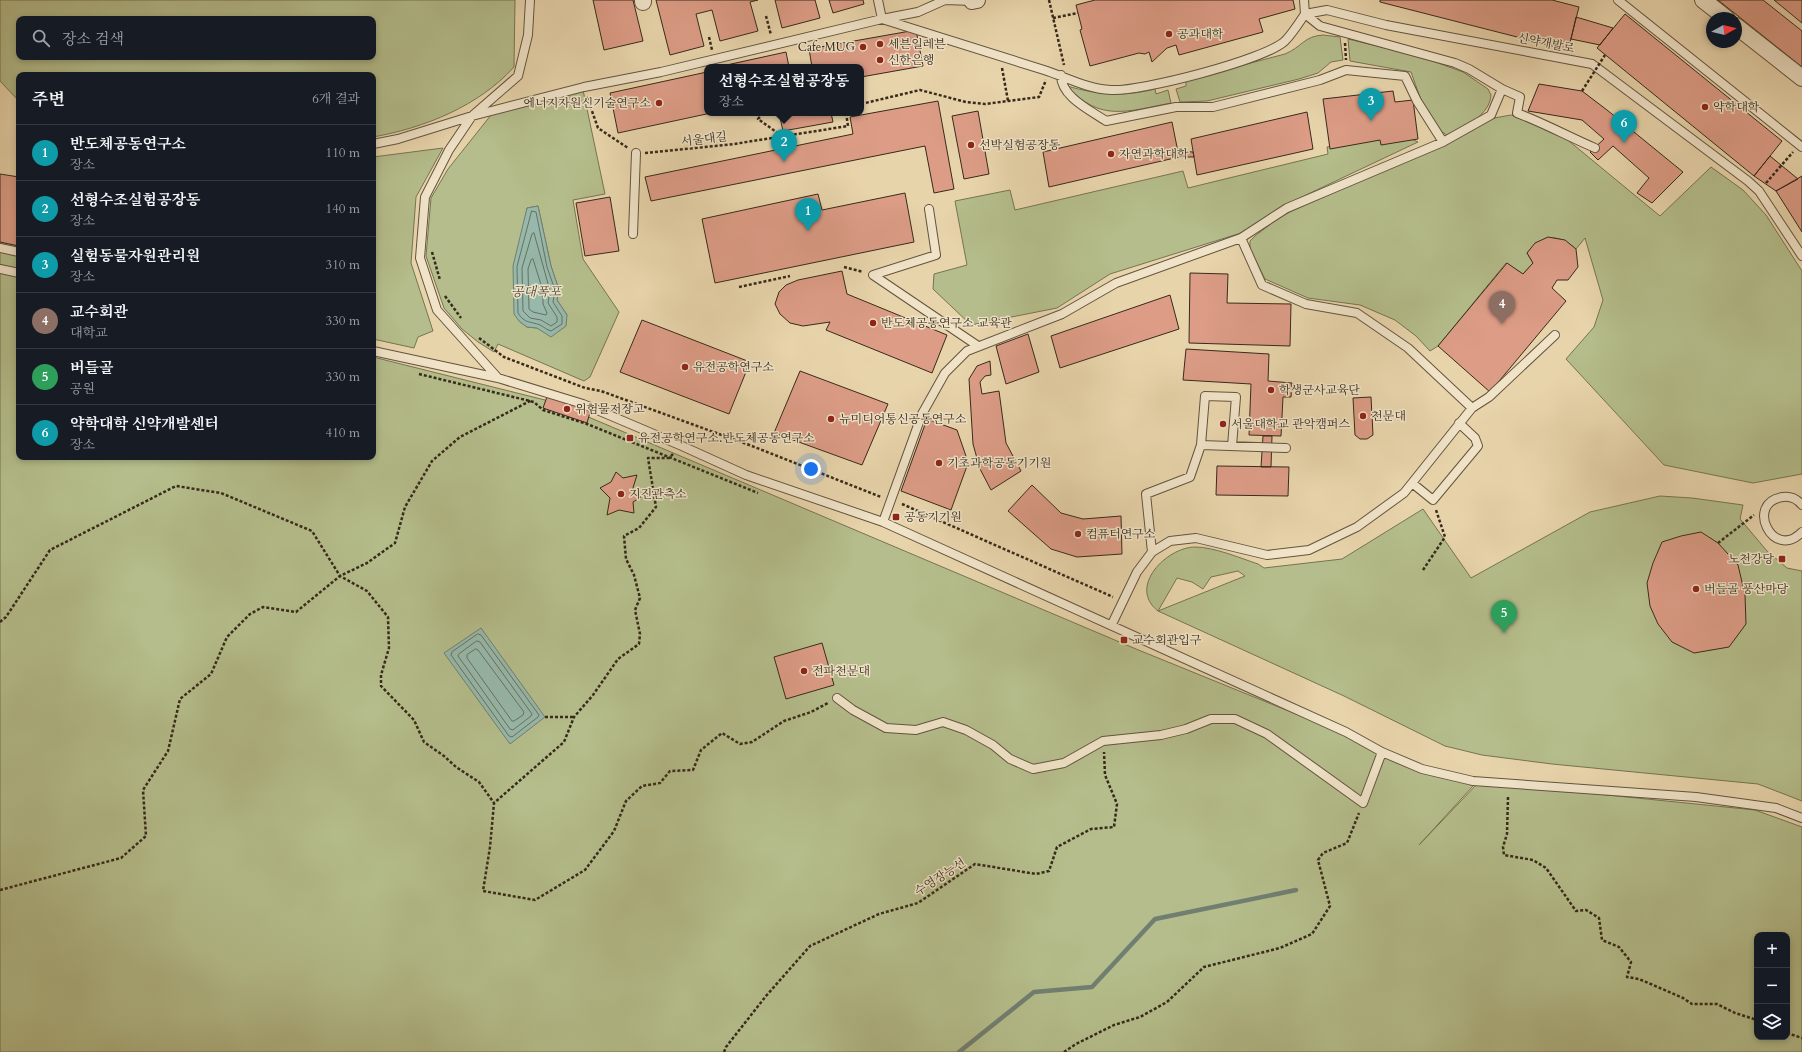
<!DOCTYPE html>
<html lang="ko">
<head>
<meta charset="utf-8">
<style>
	body { margin:0; font-family:Cardo,"Noto Serif KR",serif; background:#20242c; color:#f1f3f6 }
	.controls { position:absolute; right:12px; bottom:12px; display:grid; overflow:hidden; border-radius:8px; box-shadow:0 2px 6px #0003 }
	.controls button { width:36px; height:36px; display:grid; place-items:center; padding:0; border:0; border-bottom:1px solid #363941; background:#171b24; color:#f1f3f6; font:20px sans-serif }
	.compass { position:absolute; left:1706px; top:12px; width:36px; height:36px; border-radius:50%; background:#171b24; box-shadow:0 2px 6px #0003; rotate:82deg }
	.you { position:absolute; left:811px; top:469px; width:14px; height:14px; margin:-10px; border:3px solid #fff; border-radius:50%; background:#1a73e8; box-shadow:0 0 0 6px #1a73e833 }
	.badge { display:grid; place-items:center; width:26px; height:26px; border-radius:50%; background:#0b8043; color:#fff; font-size:13px; font-weight:700 }
	.pin { position:absolute; translate:-50% -33px; filter:drop-shadow(0 1px 2px #0008) }
	.pin::after { content:''; position:absolute; top:21px; width:14px; height:12px; background:inherit; clip-path:polygon(0 0,100% 0,50% 100%) }
	.popup { position:absolute; left:704px; top:64px; width:160px; height:52px; box-sizing:border-box; display:grid; place-content:center; border-radius:8px; background:#171b24; filter:drop-shadow(0 1px 3px #0005); font-size:13px; white-space:nowrap; color:#9ea1a6 }
	.popup b { font-size:15px; color:#f1f3f6 }
	.popup::after { content:''; position:absolute; left:50%; top:100%; margin-left:-8px; border:8px solid transparent; border-top-color:#171b24 }
	.list { margin:0; padding:0; list-style:none }
	h2 { display:flex; justify-content:space-between; align-items:center; height:52px; margin:0; padding:0 16px; font-size:17px }
	h2 small { font-size:13px; font-weight:400; color:#9ea1a6 }
	.list li { display:grid; grid-template-columns:26px 1fr auto; gap:12px; align-items:center; box-sizing:border-box; height:56px; padding:0 16px; border-top:1px solid #363941 }
	.list b { display:block; font-size:15px; white-space:nowrap }
	.list p { margin:0; font-size:13px; white-space:nowrap; color:#9ea1a6 }
	.list em { font-size:13px; font-style:normal; color:#9ea1a6 }
	.icon { flex:none; width:22px; height:22px; fill:none; stroke:currentColor; stroke-width:2; stroke-linecap:round; stroke-linejoin:round }
	.map { position:relative; flex:none; width:1802px; height:1052px; overflow:hidden }
	.search { position:absolute; background:#171b24; box-shadow:0 2px 6px #0003; left:16px; top:16px; width:360px; height:44px; display:flex; align-items:center; gap:10px; box-sizing:border-box; padding:0 14px; border-radius:8px; color:#9ea1a6; font-size:15px }
	.panel { position:absolute; background:#171b24; box-shadow:0 2px 6px #0003; left:16px; top:72px; width:360px; height:388px; border-radius:8px }
	.map>svg:first-child { display:block }
</style>
</head>
<body>
<div class="map">
<svg width="1802" height="1052" viewBox="0 0 1802 1052">
	<rect width="100%" height="100%" fill="#e8d4ab"/>
	<filter id="stains"><feTurbulence type="fractalNoise" baseFrequency=".005" numOctaves="4"/><feColorMatrix values="0 0 0 0 .2 0 0 0 0 .09 0 0 0 0 .02 0 0 0 .5 -.17"/></filter>
	<radialGradient id="worn" r=".72"><stop offset=".6" stop-color="#630" stop-opacity="0"/><stop offset="1" stop-color="#630" stop-opacity=".3"/></radialGradient>
	<path fill="#b4bd8b" stroke="#767453" fill-rule="evenodd" d="M0,0H515L514,67C479,106 424,128 373,137V75H19V101L0,81ZM19,19H373V57H19Z
		M1323,35L1340,37L1343,60L1331,62L1318,73L1299,79L1207,101L1180,102L1176,89L1186,86V80L1285,54C1302,47 1304,36 1323,35Z
		M1348,39L1419,56L1463,72L1488,89L1491,95C1490,115 1465,126 1450,136C1429,130 1418,91 1411,72L1350,61Z
		M1067,86C1099,95 1122,97 1155,89L1156,94L1168,90L1171,103C1128,111 1100,123 1067,86Z
		M583,90L605,194L573,200L583,259L619,312L590,377L584,381L498,344L494,352L478,342L462,329L444,308L426,256L431,198L448,169L491,115ZM538,206L551,266L559,290L557,300L567,315L551,336L537,328L527,327L519,321L523,232L527,208Z
		M1511,115L1558,132L1660,216L1711,167L1743,190L1766,215L1802,271V474L1753,483L1664,465L1566,359L1594,327L1603,300L1585,238L1576,249C1557,233 1543,234 1527,253L1533,263L1523,274L1506,263L1438,346L1430,351L1416,336L1395,320L1360,305L1308,298L1265,279L1250,249V241L1255,236L1281,216L1425,152L1494,118Z
		M1396,132L1418,142L1285,205L1241,233L1110,274L1057,308L971,325L933,289L934,274L967,265L955,201L1010,190L1015,210L1183,171L1188,188L1328,154L1327,147Z
		M443,148L416,197L411,263L433,331L418,337L414,348L373,339V157Z
		M0,242L19,246V457H373V357L553,402L1136,649L1473,786L1419,845L1479,782L1755,810L1802,827V1052H0ZM1757,935H1787V1037H1757Z
		M1660,496L1692,498L1743,505L1740,519L1767,551L1787,568L1802,571V801L1758,784L1552,764L1482,755L1445,746L1344,696L1158,611C1127,587 1167,547 1195,547C1214,547 1240,558 1258,564L1264,568L1342,559L1423,509L1471,578L1590,512ZM1238,571L1245,576L1158,611L1177,578L1192,582L1203,589L1211,577Z"/>
	<path fill="#97b8aa" stroke="#717f71" d="M538,206L551,266L559,290L557,300L567,315L566,326L551,337L537,328L527,327L519,321L514,314L513,266L527,208Z
		M481,628L545,717L510,744L444,653Z"/>
	<g fill="none" stroke-linecap="round" stroke-linejoin="round">
		<path stroke="#677162" stroke-width="1" d="M532,211L536,212L547,267L555,290L553,302L562,316V324L551,331C547,330 544,327 540,325C530,321 525,324 518,313L517,267Z
			M534,233L550,291L548,303L557,317V322L551,326L541,320L530,318L523,311L522,268L532,234Z
			M533,259L543,291V304L547,313L546,315L533,312L529,309L528,269L531,260Z
			M478,634L481,635L539,715L538,717L512,737L509,736L451,655L452,652Z
			M477,641L480,642L532,714L531,716L513,730L510,729L458,656L459,654Z
			M476,649L478,650L524,712L523,715L514,721H512L467,658V655Z"/>
		<path stroke="#717f71" stroke-width="4.5" d="M959,1052L1034,992L1092,987L1155,919L1296,890"/>
	</g>
	<path fill="#dc9c86" stroke="#372a1b" d="M593,0H633L643,41L604,50Z
		M656,0H758L750,2L758,31L720,41L712,10L696,14L704,46L670,55Z
		M775,0H815L820,18L782,28Z
		M829,0H863L864,4L833,13Z
		M1095,0H1293L1295,9L1259,19L1263,32L1179,55L1176,45L1167,48L1152,62L1149,52L1145,54L1139,53L1090,66L1080,30L1082,29L1076,5Z
		M1380,0H1552L1579,7L1568,50L1380,2Z
		M1718,0H1763L1802,31V67Z
		M1774,0H1802V23Z
		M1625,14L1782,141L1754,176L1597,48Z
		M1576,17L1613,28L1600,45L1571,39Z
		M916,30L923,66L861,77V67H812L809,49Z
		M786,52L789,67H722V66Z
		M707,72V113H711L618,133L610,93Z
		M1539,84L1582,91L1607,110L1683,172L1652,203L1637,193L1649,178L1613,146L1598,160L1590,152L1604,139L1582,120L1528,111Z
		M1393,91L1395,102L1413,100L1418,139L1381,145L1380,140L1330,149L1323,99Z
		M938,101L954,189L934,193L925,146L651,201L645,177L853,134L850,117Z
		M978,111L989,174L964,179L952,116Z
		M1307,112L1313,149L1197,175L1191,139Z
		M779,113H831L833,122L783,131Z
		M1172,122L1179,157L1049,187L1043,152Z
		M1178,151L1193,152L1194,157H1179Z
		M1770,156L1798,179L1776,191L1754,176Z
		M0,174L19,177V246L0,242Z
		M1802,176V232L1776,191Z
		M905,193L914,242L715,283L702,219L818,194L822,210Z
		M610,197L619,251L585,256L576,203Z
		M1548,237L1565,240L1576,249L1578,267L1568,280H1557L1552,288L1566,301L1490,392L1438,346L1507,263L1523,274L1533,263L1527,253L1535,243Z
		M842,271L847,294L947,335L932,373L826,330L830,322L803,326L790,323L780,314L775,304L779,292L786,285L798,280Z
		M1190,273L1228,274L1227,303L1291,304L1290,346L1189,343Z
		M1170,295L1179,329L1060,368L1051,336Z
		M642,320L750,362L729,414L620,372Z
		M1028,334L1039,372L1006,384L996,346Z
		M1186,349L1269,354L1268,381L1292,383L1291,397H1283L1281,436L1249,435L1251,384L1183,380Z
		M990,361L991,375L985,376L980,382L982,394L999,391L1006,443L1021,471L991,490L980,469L973,444L969,379L977,366Z
		M800,371L888,404L862,465L774,433Z
		M548,394L591,409L587,423L543,408Z
		M1371,397L1373,435L1367,439H1360L1355,435L1353,398Z
		M927,419L957,430L967,459V466L951,510L901,491Z
		M1263,436H1272L1271,467H1261Z
		M1217,466L1289,467L1288,496L1216,495Z
		M616,472L623,478L637,475L632,491L641,497L633,502L634,513L619,510L607,515L610,498L600,488L611,482Z
		M1032,485L1061,513L1083,519L1121,516L1122,554L1077,557L1051,549L1008,511Z
		M1701,532L1718,543L1738,565L1745,595L1746,624L1729,647L1694,653L1672,642L1658,624L1650,606L1647,583L1653,563L1662,542L1681,536Z
		M822,643L834,685L786,699L774,657Z"/>
	<g fill="none" stroke-linecap="round" stroke-linejoin="round">
		<defs>
			<path id="lane" d="M878,0L882,19C936,36 990,53 1044,70C1066,77 1087,89 1111,90C1140,92 1264,60 1285,41C1292,34 1299,23 1305,14L1304,0
				M1618,0L1802,147
				M1305,14L1327,10L1386,25L1592,64L1748,181L1759,191L1802,256
				M1061,75C1061,97 1090,110 1106,121L1176,107H1213L1320,80L1346,70L1405,76L1417,101L1443,142
				M1502,89L1520,97L1517,113C1544,123 1569,137 1595,148
				M373,144L398,139L472,116L584,87L661,72L882,19L918,12L945,0L972,1
				M929,209L936,255L873,275L978,346
				M633,234L636,153
				M0,248L19,252
				M0,269L19,273
				M373,351L498,378L583,404L682,446L746,475L883,522L1346,732L1382,752L1422,769L1473,781L1696,797L1776,808L1802,818
				M498,378L437,310L420,258L425,197L449,150L472,116L518,76L528,35L530,0
				M1472,408L1489,397L1555,335
				M1201,445L1286,448
				M1412,483L1433,500L1478,446L1475,438L1459,423
				M1802,505C1797,499 1790,496 1783,497C1744,502 1773,562 1802,532
				M883,522L922,414L945,373L967,351L1062,314L1116,283L1241,238L1287,208L1443,142L1491,115L1502,89L1469,69L1455,63L1320,26L1305,14
				M1152,552L1146,494L1190,477L1201,445L1205,396L1236,397L1232,446
				M1112,624L1137,572L1152,552L1170,541L1196,538L1267,555L1309,550L1357,527L1404,493L1472,408L1408,348L1357,313L1306,304L1262,285L1241,238
				M837,698L853,710L886,728L916,730L943,722L966,730L993,745L1010,759L1033,769L1064,763L1103,741L1161,735L1186,729L1211,719H1235L1267,734L1363,803L1382,752"/>
			<path id="street" d="M643,0V2
				M1703,0L1726,18
				M972,1L977,0
				M1736,26L1802,78"/>
		</defs>
		<use href="#lane" stroke="#63543f" stroke-width="10"/>
		<use href="#street" stroke="#63543f" stroke-width="18"/>
		<path stroke="#372a1b" stroke-width="2.5" stroke-dasharray="3 2" stroke-linecap="butt" d="M1049,0L1064,65
			M766,16L771,35
			M1053,18L1078,13
			M709,37L712,50
			M1345,43L1346,60
			M1002,68L1008,101
			M587,97L598,128L628,148
			M861,104L920,90L966,102L985,104L1039,97L1046,80
			M763,113L758,119L782,136
			M645,153L734,144L848,126L846,113
			M1766,183L1793,152
			M432,252L440,280
			M844,267L863,272
			M739,287L790,276
			M445,296L461,318
			M479,338L504,357L585,388L601,391L752,446L881,497
			M419,374L534,402L543,410L587,424L758,493
			M673,454L669,458H648L656,507L639,528L624,536L626,559L634,575L640,598L635,610L640,634L639,644L618,659L593,695L574,717L564,742L494,803L490,847L483,891L535,900L585,870L614,831L626,801L642,786L660,783L670,771L693,770L701,750L722,733L740,744L752,742L784,721L811,712L828,703
			M902,504L1113,597
			M1718,543L1754,515
			M1423,570L1445,537L1436,510
			M0,622L6,617L50,550L176,486L221,493L312,531L340,576L367,591L388,617L389,648L381,675V686L414,720L424,742L444,756L456,767L479,782L494,803
			M545,717H574
			M1508,797L1507,834L1503,847L1504,855L1533,860L1546,868L1576,911L1586,910L1599,918L1602,940L1619,947L1631,962L1627,977L1639,979L1683,998L1692,1004H1717L1735,1013L1757,1020
			M0,890L121,858L146,836L143,790L168,751L180,699L211,674L227,637L250,614L263,607L296,612L340,576L367,563L395,543L405,507L432,461L460,437L532,400
			M1787,1033L1802,1038
			M724,1052L726,1047L766,996L810,946L879,914L918,903L975,864L1036,874L1049,871L1057,847L1091,829L1114,827L1117,804L1105,775L1104,752
			M1064,1052L1076,1044L1114,1025L1140,1017L1167,1002L1204,967L1280,948L1312,934L1330,906L1318,860L1323,853L1347,843L1359,813"/>
		<use href="#lane" stroke="#f0e3c8" stroke-width="8"/>
		<use href="#street" stroke="#f0e3c8" stroke-width="16"/>
		<path stroke="#372a1b" stroke-width="2.5" stroke-dasharray="3 2" stroke-linecap="butt" d="M1582,91L1605,55"/>
	</g>
	<g fill="#8f2418" stroke="#f0e3c8" stroke-width="1.5">
		<circle cx="1169" cy="34" r="4"/>
		<circle cx="880" cy="44" r="4"/>
		<circle cx="863" cy="47" r="4"/>
		<circle cx="880" cy="60" r="4"/>
		<circle cx="659" cy="103" r="4"/>
		<circle cx="1705" cy="107" r="4"/>
		<circle cx="971" cy="145" r="4"/>
		<circle cx="1111" cy="154" r="4"/>
		<circle cx="873" cy="323" r="4"/>
		<circle cx="685" cy="367" r="4"/>
		<circle cx="1271" cy="390" r="4"/>
		<circle cx="567" cy="409" r="4"/>
		<circle cx="1363" cy="416" r="4"/>
		<circle cx="831" cy="419" r="4"/>
		<circle cx="1223" cy="424" r="4"/>
		<rect x="626" y="434" width="8" height="8" rx="2"/>
		<circle cx="939" cy="463" r="4"/>
		<circle cx="621" cy="494" r="4"/>
		<rect x="892" y="513" width="8" height="8" rx="2"/>
		<circle cx="1078" cy="534" r="4"/>
		<rect x="1778" y="555" width="8" height="8" rx="2"/>
		<circle cx="1696" cy="589" r="4"/>
		<rect x="1120" y="636" width="8" height="8" rx="2"/>
		<circle cx="804" cy="671" r="4"/>
	</g>
	<g text-anchor="middle" dominant-baseline="central" stroke-width="3" stroke-linejoin="round" paint-order="stroke">
		<g font-size="12" fill="#372a1b" stroke="#f0e3c8" text-anchor="start">
			<text x="1177" y="34">공과대학</text>
			<text x="888" y="44">세븐일레븐</text>
			<text x="855" y="47" text-anchor="end">Cafe MUG</text>
			<text x="888" y="60">신한은행</text>
			<text x="651" y="103" text-anchor="end">에너지자원신기술연구소</text>
			<text x="1713" y="107">약학대학</text>
			<text x="979" y="145">선박실험공장동</text>
			<text x="1119" y="154">자연과학대학</text>
			<text x="881" y="323">반도체공동연구소 교육관</text>
			<text x="693" y="367">유전공학연구소</text>
			<text x="1279" y="390">학생군사교육단</text>
			<text x="575" y="409">위험물저장고</text>
			<text x="1371" y="416">천문대</text>
			<text x="839" y="419">뉴미디어통신공동연구소</text>
			<text x="1231" y="424">서울대학교 관악캠퍼스</text>
			<text x="638" y="438">유전공학연구소.반도체공동연구소</text>
			<text x="947" y="463">기초과학공동기기원</text>
			<text x="629" y="494">지진관측소</text>
			<text x="904" y="517">공동기기원</text>
			<text x="1086" y="534">컴퓨터연구소</text>
			<text x="1774" y="559" text-anchor="end">노천강당</text>
			<text x="1704" y="589">버들골 풍산마당</text>
			<text x="1132" y="640">교수회관입구</text>
			<text x="812" y="671">전파천문대</text>
		</g>
		<g font-size="12" fill="#372a1b" stroke="#f0e3c8">
			<text transform="translate(1546 43) rotate(11)">신약개발로</text>
			<text transform="translate(704 139) rotate(-7)">서울대길</text>
			<text transform="translate(940 877) rotate(-33)">수영장능선</text>
		</g>
		<g font-size="13" font-style="italic" fill="#4f4e3f" stroke="#f0e3c8">
			<text x="536" y="292">공대폭포</text>
		</g>
	</g>
	<rect width="100%" height="100%" filter="url(#stains)"/>
	<rect width="100%" height="100%" fill="url(#worn)"/>
</svg>
<div class="controls">
<button>+</button>
<button>−</button>
<button><svg class="icon" aria-label="layers" viewBox="0 0 24 24"><path d="M12 4l9 5-9 5-9-5zM3 14l9 5 9-5"/></svg></button>
</div>
<svg class="compass" viewBox="-18 -18 36 36"><path d="M0-13l5 13h-10z" fill="#e53935"/><path d="M0 13l5-13h-10z" fill="#9ea1a6"/></svg>
<div class="you"></div>
<div class="pin badge" style="left:808px;top:231px;background:#0f9aa8">1</div>
<div class="pin badge" style="left:784px;top:162px;background:#0f9aa8">2</div>
<div class="popup"><b>선형수조실험공장동</b>장소</div>
<div class="pin badge" style="left:1371px;top:121px;background:#0f9aa8">3</div>
<div class="pin badge" style="left:1502px;top:324px;background:#8d6e63">4</div>
<div class="pin badge" style="left:1504px;top:633px;background:#2e9e5b">5</div>
<div class="pin badge" style="left:1624px;top:143px;background:#0f9aa8">6</div>
<div class="search"><svg class="icon" aria-label="search" viewBox="0 0 24 24"><circle cx="10" cy="10" r="6"/><path d="M15 15l6 6"/></svg>장소 검색</div>
<section class="panel">
<h2>주변<small>6개 결과</small></h2>
<ul class="list">
<li><span class="badge" style="background:#0f9aa8">1</span><div><b>반도체공동연구소</b><p>장소</p></div><em>110 m</em></li>
<li><span class="badge" style="background:#0f9aa8">2</span><div><b>선형수조실험공장동</b><p>장소</p></div><em>140 m</em></li>
<li><span class="badge" style="background:#0f9aa8">3</span><div><b>실험동물자원관리원</b><p>장소</p></div><em>310 m</em></li>
<li><span class="badge" style="background:#8d6e63">4</span><div><b>교수회관</b><p>대학교</p></div><em>330 m</em></li>
<li><span class="badge" style="background:#2e9e5b">5</span><div><b>버들골</b><p>공원</p></div><em>330 m</em></li>
<li><span class="badge" style="background:#0f9aa8">6</span><div><b>약학대학 신약개발센터</b><p>장소</p></div><em>410 m</em></li>
</ul>
</section>
</div>
</body>
</html>
